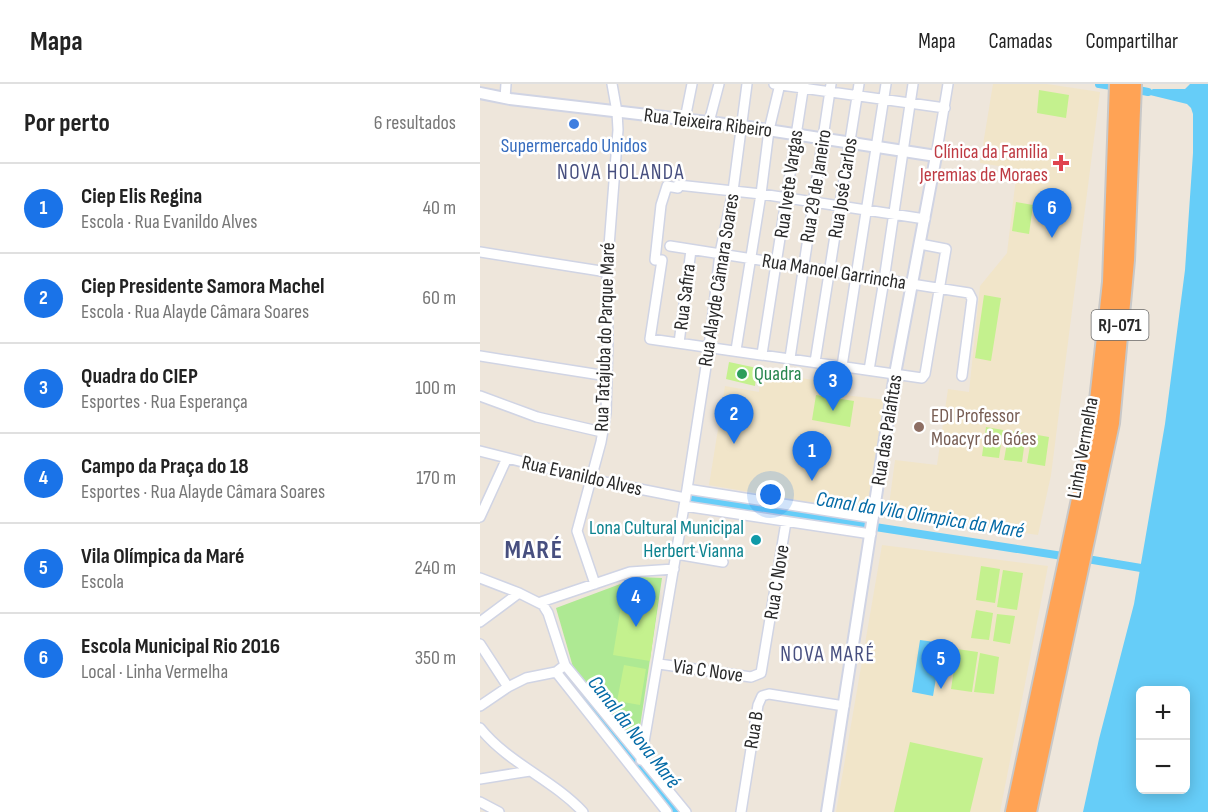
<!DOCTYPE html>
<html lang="pt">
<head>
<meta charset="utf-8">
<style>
	body { margin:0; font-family:"Sofia Sans Condensed",sans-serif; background:#f2f2f2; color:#222 }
	.controls { position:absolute; right:18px; bottom:18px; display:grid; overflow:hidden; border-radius:9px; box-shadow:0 3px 15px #0003 }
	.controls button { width:54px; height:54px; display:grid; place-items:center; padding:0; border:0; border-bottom:2px solid #e0e0e0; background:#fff; color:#222; font:30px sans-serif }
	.you { position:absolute; left:291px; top:411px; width:21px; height:21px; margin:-15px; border:4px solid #fff; border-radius:50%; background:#1a73e8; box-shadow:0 0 0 9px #1a73e833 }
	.badge { display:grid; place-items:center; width:39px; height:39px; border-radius:50%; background:#1a73e8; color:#fff; font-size:20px; font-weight:700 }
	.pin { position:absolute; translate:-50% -50px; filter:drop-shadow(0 2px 3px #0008) }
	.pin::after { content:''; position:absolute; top:32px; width:21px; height:18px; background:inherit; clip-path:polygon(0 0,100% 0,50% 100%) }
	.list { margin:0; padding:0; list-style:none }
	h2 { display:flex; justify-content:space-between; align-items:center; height:78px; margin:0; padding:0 24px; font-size:26px }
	h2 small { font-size:20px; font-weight:400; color:#767676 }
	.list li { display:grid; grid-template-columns:39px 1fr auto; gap:18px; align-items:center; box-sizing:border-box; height:90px; padding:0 24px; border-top:2px solid #e0e0e0 }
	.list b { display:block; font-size:22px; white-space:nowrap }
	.list p { margin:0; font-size:20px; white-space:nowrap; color:#767676 }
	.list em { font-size:20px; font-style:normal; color:#767676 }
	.map { position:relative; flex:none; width:728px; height:728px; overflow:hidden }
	header { display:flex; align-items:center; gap:36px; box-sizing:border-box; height:84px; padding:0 30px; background:#fff; border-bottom:2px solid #e0e0e0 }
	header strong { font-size:28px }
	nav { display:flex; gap:33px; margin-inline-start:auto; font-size:21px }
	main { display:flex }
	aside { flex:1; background:#fff }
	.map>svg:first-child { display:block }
</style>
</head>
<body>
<header>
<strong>Mapa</strong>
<nav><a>Mapa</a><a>Camadas</a><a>Compartilhar</a></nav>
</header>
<main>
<aside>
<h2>Por perto<small>6 resultados</small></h2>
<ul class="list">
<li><span class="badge">1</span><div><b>Ciep Elis Regina</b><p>Escola · Rua Evanildo Alves</p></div><em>40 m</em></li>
<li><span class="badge">2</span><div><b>Ciep Presidente Samora Machel</b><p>Escola · Rua Alayde Câmara Soares</p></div><em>60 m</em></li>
<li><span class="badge">3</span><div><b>Quadra do CIEP</b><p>Esportes · Rua Esperança</p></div><em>100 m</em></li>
<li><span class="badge">4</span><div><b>Campo da Praça do 18</b><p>Esportes · Rua Alayde Câmara Soares</p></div><em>170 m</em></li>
<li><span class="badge">5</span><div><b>Vila Olímpica da Maré</b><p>Escola</p></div><em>240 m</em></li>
<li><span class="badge">6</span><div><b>Escola Municipal Rio 2016</b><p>Local · Linha Vermelha</p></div><em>350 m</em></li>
</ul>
</aside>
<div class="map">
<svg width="728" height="728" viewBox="0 0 728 728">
	<rect width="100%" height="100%" fill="#eee6db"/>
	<path fill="#f1e5c9" d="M513,0H567L620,8L571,391L558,451L408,429L415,376L457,381L468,305L489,308L500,202L527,169L537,85L500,79Z
		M281,287L339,297L338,308L407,316L391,429L229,401L245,302L279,308Z
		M402,461L568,482L520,728H356Z"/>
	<path fill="#aee993" d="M159,493L182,494L157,663L93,583L76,524Z"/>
	<path fill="#c4f18e" d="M559,6L589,11L586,34L557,29Z
		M536,118L553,121L549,150L532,147Z
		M504,211L521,214L511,277L495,274Z
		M249,278L277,284L275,302L246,295Z
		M336,311L374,317L370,343L332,336Z
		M506,343L523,346L519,374L502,372Z
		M529,347L546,349L542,378L524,376Z
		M552,350L569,353L565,382L547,379Z
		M501,482L520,485L515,519L496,516Z
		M523,486L543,489L537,526L517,523Z
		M143,510L178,516L170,577L133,571Z
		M496,526L513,529L509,556L491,554Z
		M517,530L535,532L530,560L513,557Z
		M477,565L498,568L492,608L471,605Z
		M500,569L519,573L514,610L494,608Z
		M144,581L166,585L160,621L137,617Z
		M430,658L503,674L490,728H414Z"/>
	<path fill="#66cdf8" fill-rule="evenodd" d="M710,0H728V728H603L619,655L654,520L685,340L705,186L713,69V30L711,24L707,20L670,11L668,8L673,5H705ZM706,606V706H660V606Z
		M440,556L462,559L453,612L432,608Z"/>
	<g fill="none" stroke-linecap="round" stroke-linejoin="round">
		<path stroke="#66cdf8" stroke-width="8" d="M619,0L638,3
			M653,5L668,8
			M214,415L589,473
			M601,474L661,484
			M87,591L194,728"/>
		<defs>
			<path id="minor" d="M294,0L465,24
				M25,14L26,0
				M205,35L212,0
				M229,38L239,0
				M456,72L468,0
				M198,101L281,110L445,135
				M198,104L187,102L181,121L175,176H182L170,255L442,294L445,290L466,165L440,160
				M190,162L489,209L492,215L482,292
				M0,168L127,188
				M199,259L211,166
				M256,266L281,110L289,46L300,0
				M282,270L324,0
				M0,272L127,292
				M310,274L351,0
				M335,278L379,0
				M362,282L406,0
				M389,286L404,196L433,0
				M0,312L57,333L122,348
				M0,367L109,395L205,414
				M207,405L393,434
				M204,422L391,450
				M0,433L27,374
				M196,470L243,478
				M0,494L39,509L63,521L68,529L85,581L206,728
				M115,500L97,447L121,358L126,329L128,255L127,188L138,46L137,28L132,0
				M61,518L150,488L194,485
				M0,538L39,509
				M0,560L28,603
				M179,580L271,593L281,589L306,438
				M85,581L76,588L187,728
				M0,622L28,603L46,594L76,588
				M0,644C28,679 72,695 103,728
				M161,676L207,405L229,263L240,169L253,107L267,0
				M0,695L50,687
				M0,718L19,728
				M261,728L278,621L282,612L289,610L364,622"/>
			<path id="tertiary" d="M0,9L30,15L262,42L456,72L415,290L347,728"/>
			<path id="motorway" d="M534,728L615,344L631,198L638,0
				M548,728L631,339L646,176L653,0"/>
		</defs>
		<use href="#minor" stroke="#d0d4e4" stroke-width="12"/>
		<use href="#tertiary" stroke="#d0d4e4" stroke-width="14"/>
		<use href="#motorway" stroke="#c8c8c8" stroke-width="20"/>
		<use href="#minor" stroke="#fff" stroke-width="9"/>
		<use href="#tertiary" stroke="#fff" stroke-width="10"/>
		<use href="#motorway" stroke="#ffa355" stroke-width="16"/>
	</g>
	<circle fill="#3f7fe0" stroke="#fff" stroke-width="2" cx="94" cy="40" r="6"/>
	<path fill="#e0444e" stroke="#fff" stroke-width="2" d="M578 70h6v6h6v6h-6v6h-6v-6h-6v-6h6z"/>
	<circle fill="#2e9e5b" stroke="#fff" stroke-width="2" cx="262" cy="290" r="6"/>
	<circle fill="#8d6e63" stroke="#fff" stroke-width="2" cx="439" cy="343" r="6"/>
	<circle fill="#0f9aa8" stroke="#fff" stroke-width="2" cx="276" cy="456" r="6"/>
	<g text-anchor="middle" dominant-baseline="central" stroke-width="5" stroke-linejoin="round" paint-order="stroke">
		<rect fill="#fff" stroke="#6a6a6a" stroke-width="1.5" x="611.5" y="226" width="57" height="30" rx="4.5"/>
		<g font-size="18" font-weight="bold" fill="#2a2a2a">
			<text x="640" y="241">RJ-071</text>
		</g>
		<g font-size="20" fill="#2a2a2a" stroke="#fff">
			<text transform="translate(228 39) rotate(7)">Rua Teixeira Ribeiro</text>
			<text transform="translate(309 100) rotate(-82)">Rua Ivete Vargas</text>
			<text transform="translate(336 102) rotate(-81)">Rua 29 de Janeiro</text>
			<text transform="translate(363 104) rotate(-81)">Rua José Carlos</text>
			<text transform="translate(354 188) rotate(9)">Rua Manoel Garrincha</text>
			<text transform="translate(239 196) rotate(-81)">Rua Alayde Câmara Soares</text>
			<text transform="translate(205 213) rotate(-83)">Rua Safira</text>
			<text transform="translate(125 253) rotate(-88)">Rua Tatajuba do Parque Maré</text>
			<text transform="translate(407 346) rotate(-81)">Rua das Palafitas</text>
			<text transform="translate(603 364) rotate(-80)">Linha Vermelha</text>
			<text transform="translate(102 392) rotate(13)">Rua Evanildo Alves</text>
			<text transform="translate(297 498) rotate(-81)">Rua C Nove</text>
			<text transform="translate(228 587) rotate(8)">Via C Nove</text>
			<text transform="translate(274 646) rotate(-81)">Rua B</text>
		</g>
		<g font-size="20" fill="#366cbe" stroke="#fff">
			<text x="94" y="62">Supermercado Unidos</text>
		</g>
		<g font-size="20" fill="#be3a42" stroke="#fff" text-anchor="end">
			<text x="568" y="68">Clínica da Familia<tspan x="568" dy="23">Jeremias de Moraes</tspan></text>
		</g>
		<g font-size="20" fill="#27864d" stroke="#fff" text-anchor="start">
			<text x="274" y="290">Quadra</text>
		</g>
		<g font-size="20" fill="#785e54" stroke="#fff" text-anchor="start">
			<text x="451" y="332">EDI Professor<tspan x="451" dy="23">Moacyr de Góes</tspan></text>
		</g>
		<g font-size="20" fill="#0d838f" stroke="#fff" text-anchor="end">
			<text x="264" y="444">Lona Cultural Municipal<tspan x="264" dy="23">Herbert Vianna</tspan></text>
		</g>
		<g font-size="21" letter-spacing="1.5" fill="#474f7f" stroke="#fff">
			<text x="141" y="88">NOVA HOLANDA</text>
			<text x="348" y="570">NOVA MARÉ</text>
		</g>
		<g font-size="21" font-style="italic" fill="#036aa6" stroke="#fff">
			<text transform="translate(440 431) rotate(9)">Canal da Vila Olímpica da Maré</text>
			<text transform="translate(154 648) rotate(52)">Canal da Nova Maré</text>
		</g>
		<g font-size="26" font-weight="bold" letter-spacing="1.5" fill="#474f7f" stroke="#fff">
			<text x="54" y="466">MARÉ</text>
		</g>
	</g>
</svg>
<div class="controls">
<button>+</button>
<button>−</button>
</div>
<div class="you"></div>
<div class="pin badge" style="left:332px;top:397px">1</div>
<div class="pin badge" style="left:254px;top:360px">2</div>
<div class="pin badge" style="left:353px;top:327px">3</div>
<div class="pin badge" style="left:156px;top:543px">4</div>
<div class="pin badge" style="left:461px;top:605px">5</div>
<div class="pin badge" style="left:572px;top:154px">6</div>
</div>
</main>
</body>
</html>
